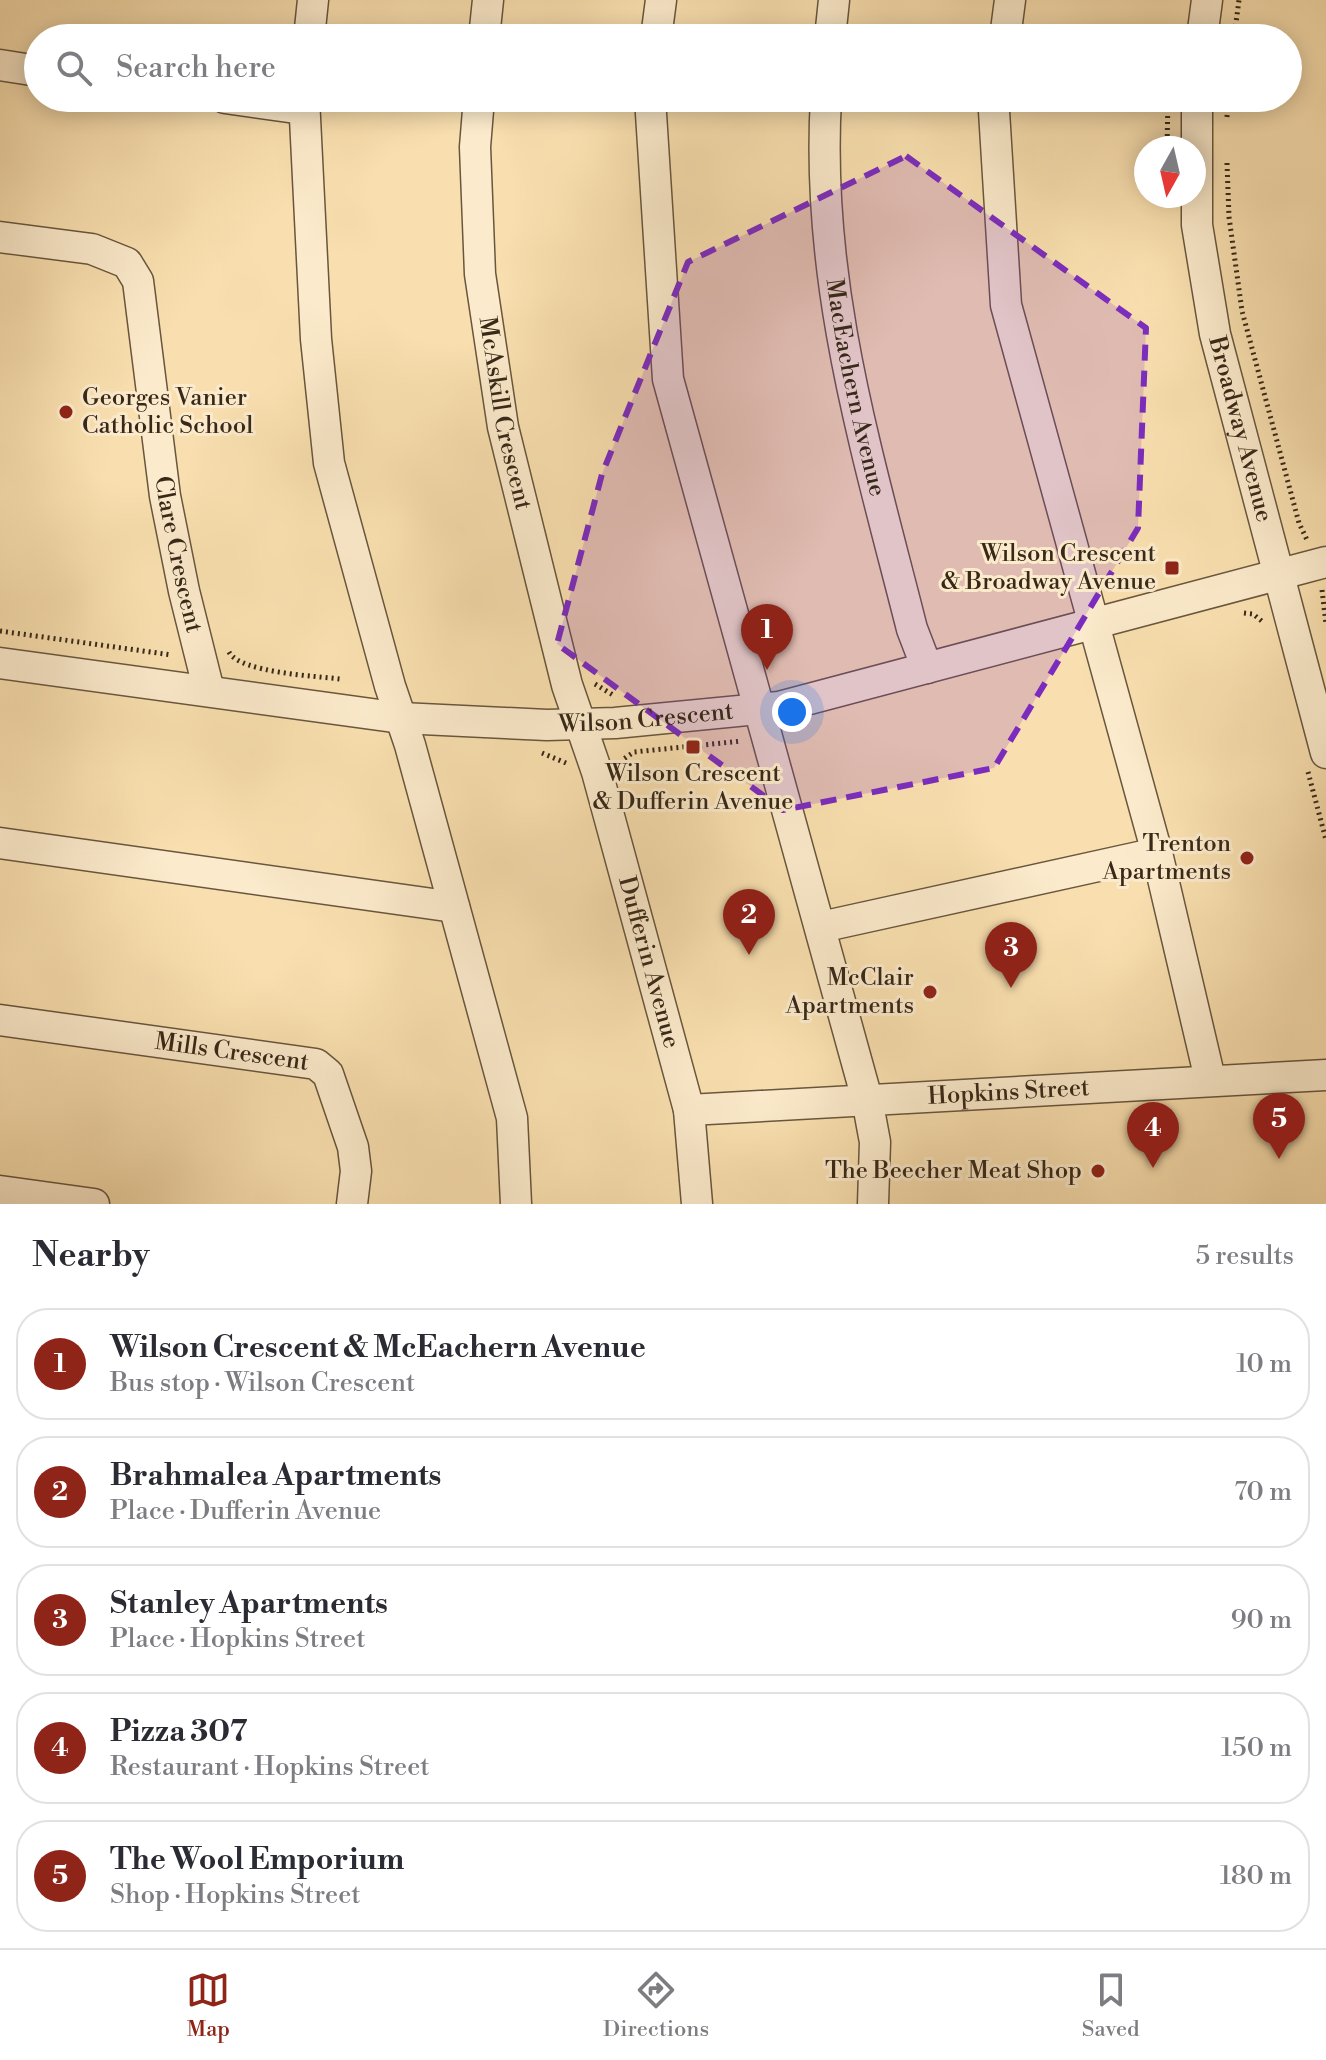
<!DOCTYPE html>
<html lang="en">
<head>
<meta charset="utf-8">
<style>
	body { margin:0; font-family:"Libre Bodoni",serif; background:#f7f7f7; color:#2b2b33 }
	.compass { position:absolute; left:1134px; top:136px; width:72px; height:72px; border-radius:50%; background:#fff; box-shadow:0 4px 20px #0003; rotate:188deg }
	.you { position:absolute; left:792px; top:712px; width:28px; height:28px; margin:-20px; border:6px solid #fff; border-radius:50%; background:#1a73e8; box-shadow:0 0 0 12px #1a73e833 }
	.badge { display:grid; place-items:center; width:52px; height:52px; border-radius:50%; background:#8f2418; color:#fff; font-size:26px; font-weight:700 }
	.pin { position:absolute; translate:-50% -66px; filter:drop-shadow(0 2px 4px #0008) }
	.pin::after { content:''; position:absolute; top:42px; width:28px; height:24px; background:inherit; clip-path:polygon(0 0,100% 0,50% 100%) }
	.list { margin:0; padding:0; list-style:none }
	h2 { display:flex; justify-content:space-between; align-items:center; height:104px; margin:0; padding:0 32px; font-size:34px }
	h2 small { font-size:26px; font-weight:400; color:#7c7c81 }
	.list li { display:grid; grid-template-columns:52px 1fr auto; gap:24px; align-items:center; box-sizing:border-box; height:112px; margin:0 16px 16px; padding:0 16px; border:2px solid #e1e1e2; border-radius:32px }
	.list b { display:block; font-size:30px; white-space:nowrap }
	.list p { margin:0; font-size:26px; white-space:nowrap; color:#7c7c81 }
	.list em { font-size:26px; font-style:normal; color:#7c7c81 }
	.icon { flex:none; width:44px; height:44px; fill:none; stroke:currentColor; stroke-width:2; stroke-linecap:round; stroke-linejoin:round }
	.map { position:relative; flex:none; width:1326px; height:1204px; overflow:hidden }
	.search { position:absolute; background:#fff; box-shadow:0 4px 20px #0003; left:24px; right:24px; top:24px; height:88px; display:flex; align-items:center; gap:20px; box-sizing:border-box; padding:0 28px; border-radius:44px; color:#7c7c81; font-size:30px }
	.sheet { height:744px; background:#fff }
	nav { display:flex; justify-content:space-around; align-items:center; box-sizing:border-box; height:112px; border-top:2px solid #e1e1e2; background:#fff; font-size:22px; color:#7c7c81 }
	nav a { display:grid; justify-items:center; gap:4px }
	nav .on { color:#8f2418 }
	.map>svg:first-child { display:block }
</style>
</head>
<body>
<div class="map">
<svg width="1326" height="1204" viewBox="0 0 1326 1204">
	<rect width="100%" height="100%" fill="#f9dfaf"/>
	<filter id="stains"><feTurbulence type="fractalNoise" baseFrequency=".0025" numOctaves="4"/><feColorMatrix values="0 0 0 0 .2 0 0 0 0 .09 0 0 0 0 .02 0 0 0 .5 -.17"/></filter>
	<radialGradient id="worn" r=".72"><stop offset=".6" stop-color="#630" stop-opacity="0"/><stop offset="1" stop-color="#630" stop-opacity=".3"/></radialGradient>
	<g fill="none" stroke-linecap="round" stroke-linejoin="round">
		<defs>
			<g id="minor">
				<path d="M309,38L313,0"/>
				<path d="M484,38L488,0"/>
				<path d="M656,38L661,0"/>
				<path d="M830,38L834,0"/>
				<path d="M1005,38L1010,0"/>
				<path d="M1202,38L1207,0"/>
				<path d="M0,65L38,71"/>
				<path d="M225,98L303,109"/>
				<path d="M304,98L316,339L329,463L390,686L410,745L512,1118L516,1204"/>
				<path id="s1" d="M479,98L475,147L480,274L503,427L567,685L597,772L689,1110L697,1204"/>
				<path d="M650,98L668,379L867,1099L875,1142L873,1204"/>
				<path id="s2" d="M826,98C815,284 867,451 912,629L927,668"/>
				<path d="M996,98L994,111L1006,305L1157,853L1210,1079"/>
				<path id="s3" d="M1197,98V225L1215,334L1326,753"/>
				<path id="s4" d="M0,237L92,249L127,263L138,281L165,496L184,591L209,691"/>
				<path id="s5" d="M0,663L401,718L547,725L615,723L779,707L1326,562"/>
				<path d="M0,843L454,907"/>
				<path d="M821,927L1157,853"/>
				<path id="s6" d="M0,1020L316,1064L328,1074L353,1147L356,1171L352,1204"/>
				<path id="s7" d="M689,1110L1326,1075"/>
				<path d="M0,1191L94,1204"/>
			</g>
		</defs>
		<use href="#minor" stroke="#68563e" stroke-width="33"/>
		<path stroke="#372819" stroke-width="5" stroke-dasharray="2 4" stroke-linecap="butt" d="M1234,38L1239,0
			M1227,117L1228,98
			M1167,148L1168,99
			M1227,163L1229,217L1242,311L1299,523L1308,542
			M1322,590L1326,624
			M1244,613L1253,614L1263,622
			M0,631L172,655
			M229,652C240,673 317,676 340,679
			M595,684L613,695
			M542,753L566,763
			M622,763V760L634,752L742,741
			M1308,772L1326,840"/>
		<use href="#minor" stroke="#fbeacb" stroke-width="30"/>
	</g>
	<path fill="#7b2cbf" fill-opacity="0.2" stroke="#7b2cbf" stroke-width="6" stroke-dasharray="16 10" stroke-linejoin="round" d="M906,156L1146,328L1138,528L994,768L783,810L557,644L602,474L688,262Z"/>
	<g fill="#8f2418" stroke="#fbeacb" stroke-width="3">
		<circle cx="66" cy="412" r="8"/>
		<rect x="1164" y="560" width="16" height="16" rx="4"/>
		<rect x="685" y="739" width="16" height="16" rx="4"/>
		<circle cx="1247" cy="858" r="8"/>
		<circle cx="930" cy="992" r="8"/>
		<circle cx="1098" cy="1171" r="8"/>
	</g>
	<g text-anchor="middle" dominant-baseline="central" stroke-width="6" stroke-linejoin="round" paint-order="stroke">
		<g font-size="24" fill="#372819" stroke="#fbeacb">
			<text stroke="none"><textPath href="#s2" startOffset="292">MacEachern Avenue</textPath></text>
			<text stroke="none"><textPath href="#s1" startOffset="318">McAskill Crescent</textPath></text>
			<text stroke="none"><textPath href="#s3" startOffset="336">Broadway Avenue</textPath></text>
			<text stroke="none"><textPath href="#s4" startOffset="428">Clare Crescent</textPath></text>
			<text stroke="none"><textPath href="#s5" startOffset="650">Wilson Crescent</textPath></text>
			<text stroke="none"><textPath href="#s1" startOffset="886">Dufferin Avenue</textPath></text>
			<text stroke="none"><textPath href="#s6" startOffset="234">Mills Crescent</textPath></text>
			<text stroke="none"><textPath href="#s7" startOffset="320">Hopkins Street</textPath></text>
		</g>
		<g font-size="24" fill="#372819" stroke="#fbeacb" text-anchor="end">
			<text x="82" y="398" text-anchor="start">Georges Vanier<tspan x="82" dy="28">Catholic School</tspan></text>
			<text x="1156" y="554">Wilson Crescent<tspan x="1156" dy="28">&amp; Broadway Avenue</tspan></text>
			<text x="693" y="774" text-anchor="middle">Wilson Crescent<tspan x="693" dy="28">&amp; Dufferin Avenue</tspan></text>
			<text x="1231" y="844">Trenton<tspan x="1231" dy="28">Apartments</tspan></text>
			<text x="914" y="978">McClair<tspan x="914" dy="28">Apartments</tspan></text>
			<text x="1082" y="1171">The Beecher Meat Shop</text>
		</g>
	</g>
	<rect width="100%" height="100%" filter="url(#stains)"/>
	<rect width="100%" height="100%" fill="url(#worn)"/>
</svg>
<svg class="compass" viewBox="-18 -18 36 36"><path d="M0-13l5 13h-10z" fill="#e53935"/><path d="M0 13l5-13h-10z" fill="#7c7c81"/></svg>
<div class="you"></div>
<div class="pin badge" style="left:767px;top:670px">1</div>
<div class="pin badge" style="left:749px;top:955px">2</div>
<div class="pin badge" style="left:1011px;top:988px">3</div>
<div class="pin badge" style="left:1153px;top:1168px">4</div>
<div class="pin badge" style="left:1279px;top:1159px">5</div>
<div class="search"><svg class="icon" aria-label="search" viewBox="0 0 24 24"><circle cx="10" cy="10" r="6"/><path d="M15 15l6 6"/></svg>Search here</div>
</div>
<section class="sheet">
<h2>Nearby<small>5 results</small></h2>
<ul class="list">
<li><span class="badge">1</span><div><b>Wilson Crescent &amp; McEachern Avenue</b><p>Bus stop · Wilson Crescent</p></div><em>10 m</em></li>
<li><span class="badge">2</span><div><b>Brahmalea Apartments</b><p>Place · Dufferin Avenue</p></div><em>70 m</em></li>
<li><span class="badge">3</span><div><b>Stanley Apartments</b><p>Place · Hopkins Street</p></div><em>90 m</em></li>
<li><span class="badge">4</span><div><b>Pizza 307</b><p>Restaurant · Hopkins Street</p></div><em>150 m</em></li>
<li><span class="badge">5</span><div><b>The Wool Emporium</b><p>Shop · Hopkins Street</p></div><em>180 m</em></li>
</ul>
</section>
<nav>
<a class="on"><svg class="icon" aria-label="map" viewBox="0 0 24 24"><path d="M3 6l6-2 6 2 6-2v14l-6 2-6-2-6 2zM9 4v14M15 6v14"/></svg>Map</a>
<a><svg class="icon" aria-label="directions" viewBox="0 0 24 24"><path d="M12 3l9 9-9 9-9-9zM9 14v-3h6M13 9l2 2-2 2"/></svg>Directions</a>
<a><svg class="icon" aria-label="saved" viewBox="0 0 24 24"><path d="M7 4h10v16l-5-4-5 4z"/></svg>Saved</a>
</nav>
</body>
</html>
